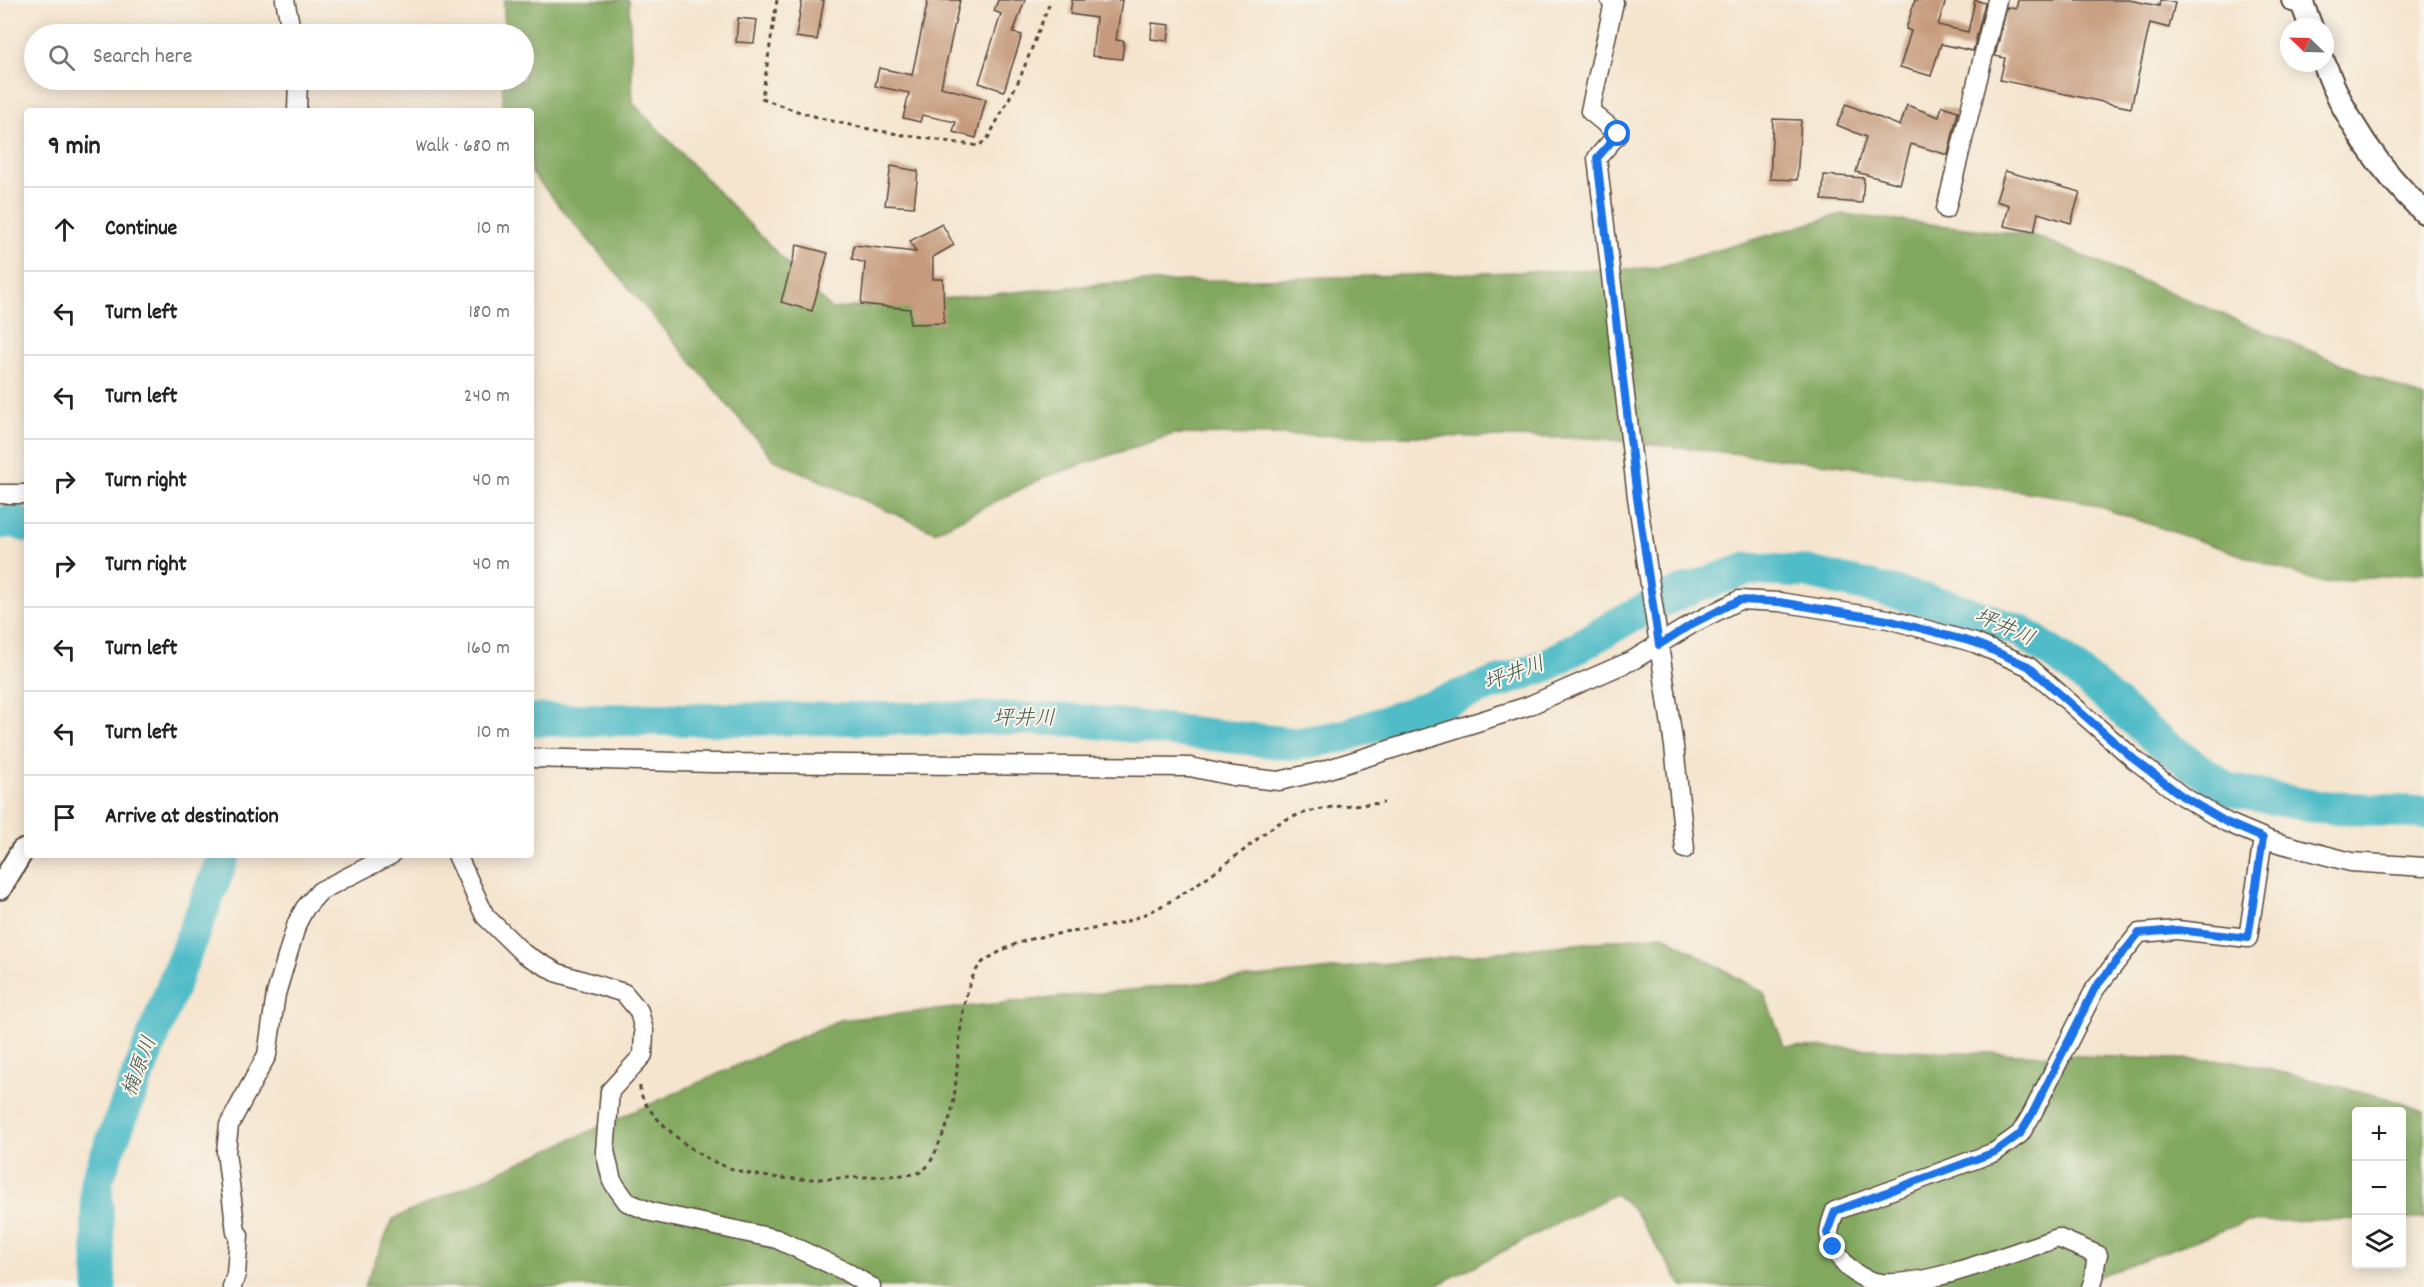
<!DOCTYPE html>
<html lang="en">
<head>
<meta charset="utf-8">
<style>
	body { margin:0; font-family:Dekko,"Klee One",sans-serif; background:#f2f2f2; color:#222 }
	.controls { position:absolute; right:18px; bottom:18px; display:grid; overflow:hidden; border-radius:6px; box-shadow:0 3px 15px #0003 }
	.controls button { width:54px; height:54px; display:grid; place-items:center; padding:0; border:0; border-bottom:2px solid #e0e0e0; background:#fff; color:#222; font:30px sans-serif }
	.compass { position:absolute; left:2280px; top:18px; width:54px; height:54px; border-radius:50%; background:#fff; box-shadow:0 3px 15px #0003; rotate:293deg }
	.stop { position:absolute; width:18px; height:18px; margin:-14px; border:4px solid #1a73e8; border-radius:50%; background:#fff }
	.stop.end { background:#1a73e8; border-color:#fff; box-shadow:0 2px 6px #0008 }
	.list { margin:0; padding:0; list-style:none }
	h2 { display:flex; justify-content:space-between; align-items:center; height:78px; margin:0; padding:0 24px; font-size:26px }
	h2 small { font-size:20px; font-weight:400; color:#767676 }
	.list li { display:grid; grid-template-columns:39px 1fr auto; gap:18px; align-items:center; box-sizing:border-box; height:84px; padding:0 24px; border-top:2px solid #e0e0e0 }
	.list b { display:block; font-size:22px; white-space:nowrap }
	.list em { font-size:20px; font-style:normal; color:#767676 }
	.icon { flex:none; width:33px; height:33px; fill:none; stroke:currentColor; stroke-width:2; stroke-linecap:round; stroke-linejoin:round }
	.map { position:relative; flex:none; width:2424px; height:1287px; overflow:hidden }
	.search { position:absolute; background:#fff; box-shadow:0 3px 15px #0003; left:24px; top:24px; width:510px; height:66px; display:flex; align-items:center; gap:15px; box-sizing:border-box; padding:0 21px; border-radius:33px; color:#767676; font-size:22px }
	.panel { position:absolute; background:#fff; box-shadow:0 3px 15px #0003; left:24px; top:108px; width:510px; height:750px; border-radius:6px }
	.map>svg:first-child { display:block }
</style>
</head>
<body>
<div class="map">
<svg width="2424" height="1287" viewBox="0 0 2424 1287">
	<rect width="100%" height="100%" fill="#f7f3e8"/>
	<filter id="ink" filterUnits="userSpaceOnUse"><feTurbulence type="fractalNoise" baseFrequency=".0167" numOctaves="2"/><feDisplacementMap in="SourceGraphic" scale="12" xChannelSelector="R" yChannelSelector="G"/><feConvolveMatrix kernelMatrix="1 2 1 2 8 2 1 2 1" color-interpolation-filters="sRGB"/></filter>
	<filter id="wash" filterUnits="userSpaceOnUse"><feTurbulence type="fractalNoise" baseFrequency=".008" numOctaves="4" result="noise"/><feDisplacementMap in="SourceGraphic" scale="24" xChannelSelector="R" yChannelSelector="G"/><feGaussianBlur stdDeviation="1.35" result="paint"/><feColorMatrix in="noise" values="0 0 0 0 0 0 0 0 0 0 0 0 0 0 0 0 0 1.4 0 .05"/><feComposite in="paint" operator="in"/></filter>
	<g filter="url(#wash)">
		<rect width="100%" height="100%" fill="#f5e5cf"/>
		<path fill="#82a85e" stroke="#5e693e" stroke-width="1.5" d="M504,0H629L633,103L831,309L1114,283L1656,268L1842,214L2035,236L2424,398V572L2323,583L2076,499L1830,464L1594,438L1174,434L1045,477L935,532L774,460L531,172V111H503V80H524V34H504Z
			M1663,935L1764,993L1784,1046L2235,1061L2387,1098L2424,1111V1219H2402V1112H2356V1219L2245,1222L2070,1287H1683L1633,1209L1615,1194L1435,1286L364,1287L393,1219L839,1020Z"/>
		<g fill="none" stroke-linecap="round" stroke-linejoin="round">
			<path stroke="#4fbcc8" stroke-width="33" d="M0,523L14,521L27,526
				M531,720L986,718L1075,720L1296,744L1344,736L1545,666L1626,619L1681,592L1747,569L1807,572L1947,605L2020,631L2070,665L2155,738L2228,790L2312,806L2424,813
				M100,1287L96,1182L224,855"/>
		</g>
		<g id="blocks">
			<path fill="#c69b7d" d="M802,0H824L817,40L796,37Z
				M928,0H960L941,87L986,99L976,138L953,132L956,122L922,115L920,122L903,118L909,93L875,86L879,68L912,75Z
				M998,0H1025L1013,33L1022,35L1004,91L979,83L1001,14L994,11Z
				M1072,0H1122L1116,40L1124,41L1122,59L1092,56L1096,18L1070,14Z
				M1915,0H1946L1938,25L1968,32L1975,0L1985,3L1973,51L1941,44L1931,76L1900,67L1911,31L1906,29Z
				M2018,0H2129L2159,6L2160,0L2175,3L2169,28L2150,23L2131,108L2000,80L2005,58L1995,56L2007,7L2016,9Z
				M738,18L757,20L754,43L736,42Z
				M1152,23L1170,25L1168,41L1151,39Z
				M1846,104L1900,126L1907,105L1939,117L1942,106L1958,111L1948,155L1911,144L1900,184L1856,172L1866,137L1837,125Z
				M1773,119L1801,120L1797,180L1770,179Z
				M891,166L918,171L914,207L885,205Z
				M2005,171L2080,192L2071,223L2038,213L2034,232L2004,226L2009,205L1996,201Z
				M1824,175L1864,178L1862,203L1822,200Z
				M942,224L954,245L933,257V279H943L944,323L910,324V309L861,304L865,263L852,259L854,245L916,252L910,241Z
				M797,245L828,253L812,311L781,302Z"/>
		</g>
	</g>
	<g filter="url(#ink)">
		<use href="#blocks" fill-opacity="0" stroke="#574639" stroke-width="1.5"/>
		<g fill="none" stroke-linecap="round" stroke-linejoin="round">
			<defs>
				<path id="minor" d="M285,0L292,34
					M1610,0L1614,2L1590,111L1618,134L1597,158L1637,497L1674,746L1685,849
					M297,111L298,80
					M1946,209L1997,0
					M0,494H27
					M531,758L712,763L1190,767L1233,776L1279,781L1322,771L1528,706L1633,660L1692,624L1739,600L1779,602L1888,619L1975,643L2028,666L2135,760L2182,796L2226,822L2271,841L2351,862L2424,867
					M457,855L485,916L524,954L558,973L624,993L639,1011L644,1031L643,1055L610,1091L605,1151L612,1181L627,1202L651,1212L777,1239L845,1271L871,1287
					M232,1287L236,1274L239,1235L236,1232L226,1152L229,1125L267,1055L276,994L297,923L305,908L320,891L391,855
					M2091,1287C2097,1276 2093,1266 2098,1255L2058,1238C2011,1253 1928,1287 1881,1283C1864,1281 1849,1271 1840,1257C1826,1236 1827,1234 1835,1211L1995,1152L2020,1134L2031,1116L2095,989L2139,933L2177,930L2248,938L2263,838"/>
				<path id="tertiary" d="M2293,0L2302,3L2311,27
					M2324,63C2346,122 2378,168 2424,212
					M0,888L22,851"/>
			</defs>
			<use href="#minor" stroke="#574639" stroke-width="21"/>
			<use href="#tertiary" stroke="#574639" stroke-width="26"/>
			<path stroke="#574639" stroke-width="3" stroke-dasharray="4.5 4.5" stroke-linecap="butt" d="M777,0L762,98C830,127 905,135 979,146L988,138L1020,78L1051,0
				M640,1086C639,1098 653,1115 662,1123C720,1185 786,1181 864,1177C874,1176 910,1176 918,1173C929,1169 934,1155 938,1146C942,1136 948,1125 951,1114C961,1074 955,995 980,965C984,960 991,957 996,954C1037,928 1085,936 1130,920C1171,906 1208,876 1243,851C1255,841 1269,828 1283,821C1316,806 1349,805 1384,803"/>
			<use href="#minor" stroke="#fff" stroke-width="18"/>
			<use href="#tertiary" stroke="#fff" stroke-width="22"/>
		</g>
	</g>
	<g fill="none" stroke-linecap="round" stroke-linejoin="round" filter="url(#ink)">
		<path stroke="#1a73e8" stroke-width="8" d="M1618,134L1597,158L1637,498L1659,645L1692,624L1739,600L1779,602L1888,620L1976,643L2028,666L2135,760L2182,796L2226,822L2263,838L2248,938L2177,930L2139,933L2095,988L2031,1116L2020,1134L1995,1152L1835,1211L1827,1233L1833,1247"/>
	</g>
	<g text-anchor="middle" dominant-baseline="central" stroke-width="4.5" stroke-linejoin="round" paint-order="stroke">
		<g font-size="21" font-style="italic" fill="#415651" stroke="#f7f3e8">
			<text transform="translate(2004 629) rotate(24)">坪井川</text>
			<text transform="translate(1515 675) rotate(-20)">坪井川</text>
			<text x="1024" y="720">坪井川</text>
			<text transform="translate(141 1067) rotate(-69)">楠原川</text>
		</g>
	</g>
</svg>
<div class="controls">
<button>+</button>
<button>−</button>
<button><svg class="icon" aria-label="layers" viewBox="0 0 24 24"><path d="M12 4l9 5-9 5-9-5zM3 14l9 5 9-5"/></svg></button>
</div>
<svg class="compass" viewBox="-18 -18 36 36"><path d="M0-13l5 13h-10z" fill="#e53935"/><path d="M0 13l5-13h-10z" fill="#767676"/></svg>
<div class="stop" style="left:1618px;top:134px"></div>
<div class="stop end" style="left:1833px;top:1247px"></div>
<div class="search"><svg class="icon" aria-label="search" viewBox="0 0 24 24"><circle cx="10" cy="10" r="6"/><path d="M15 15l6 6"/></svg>Search here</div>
<section class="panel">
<h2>9 min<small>Walk · 680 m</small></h2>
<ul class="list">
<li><svg class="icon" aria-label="ahead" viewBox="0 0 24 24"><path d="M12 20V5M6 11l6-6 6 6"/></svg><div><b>Continue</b></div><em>10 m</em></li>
<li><svg class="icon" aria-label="left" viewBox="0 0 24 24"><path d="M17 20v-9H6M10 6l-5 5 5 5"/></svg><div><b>Turn left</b></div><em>180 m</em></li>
<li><svg class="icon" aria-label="left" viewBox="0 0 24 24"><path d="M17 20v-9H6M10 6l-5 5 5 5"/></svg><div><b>Turn left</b></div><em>240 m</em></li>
<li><svg class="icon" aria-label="right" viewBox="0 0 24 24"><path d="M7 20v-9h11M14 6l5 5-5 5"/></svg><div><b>Turn right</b></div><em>40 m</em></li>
<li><svg class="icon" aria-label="right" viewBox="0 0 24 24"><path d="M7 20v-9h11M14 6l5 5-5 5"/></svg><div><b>Turn right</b></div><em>40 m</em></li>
<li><svg class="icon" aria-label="left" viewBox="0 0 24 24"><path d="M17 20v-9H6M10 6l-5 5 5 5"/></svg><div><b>Turn left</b></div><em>160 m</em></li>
<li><svg class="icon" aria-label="left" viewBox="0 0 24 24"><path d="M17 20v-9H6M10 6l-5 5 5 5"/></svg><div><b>Turn left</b></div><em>10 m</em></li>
<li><svg class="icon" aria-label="arrive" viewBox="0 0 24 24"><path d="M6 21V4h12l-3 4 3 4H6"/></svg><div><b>Arrive at destination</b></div></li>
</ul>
</section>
</div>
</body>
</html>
